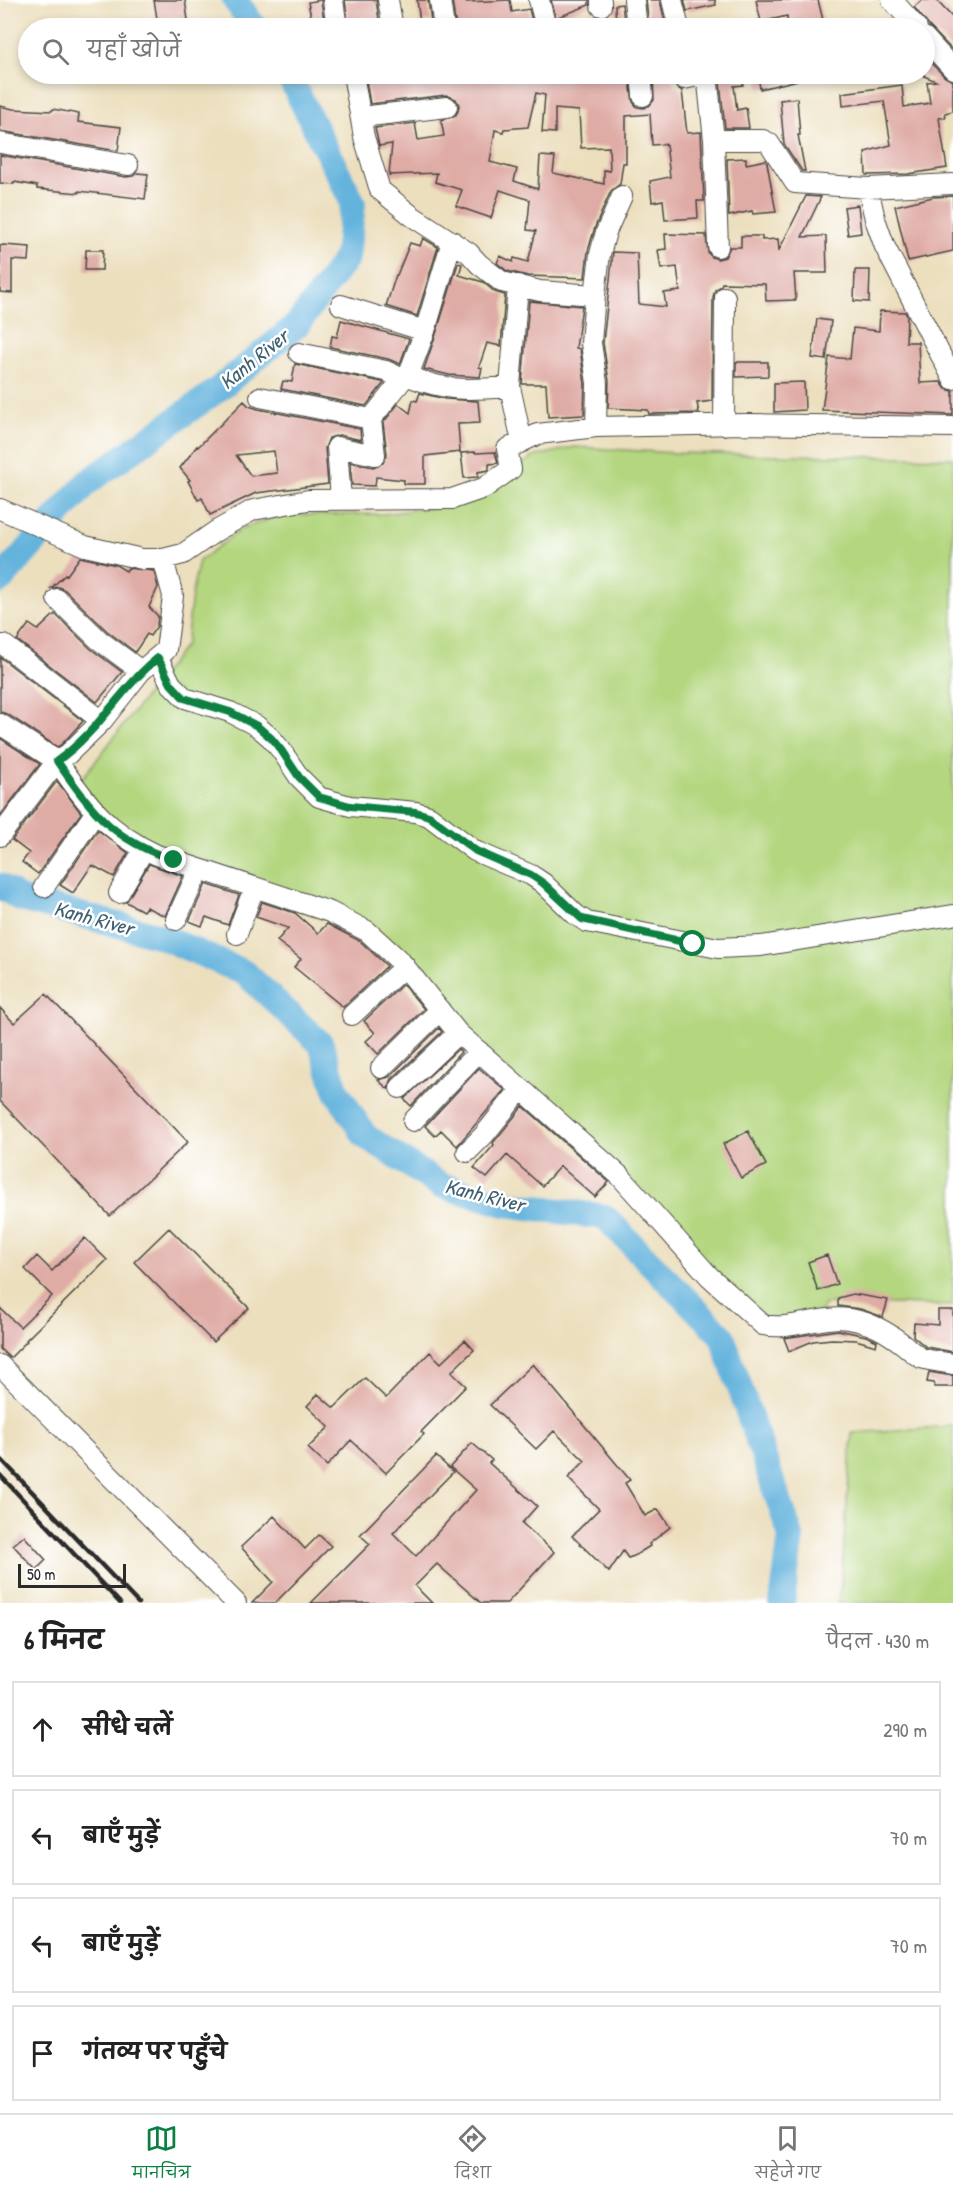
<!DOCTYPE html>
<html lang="hi">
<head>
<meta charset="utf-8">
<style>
	body { margin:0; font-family:"Patrick Hand","Playpen Sans Deva",sans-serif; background:#f2f2f2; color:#222 }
	.scale { position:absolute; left:18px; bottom:15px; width:108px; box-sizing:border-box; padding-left:6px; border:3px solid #2b2b2b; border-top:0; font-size:16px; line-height:21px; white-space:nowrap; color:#2b2b2b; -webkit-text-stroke:4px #fff; paint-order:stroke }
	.stop { position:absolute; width:18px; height:18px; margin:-14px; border:4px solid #0b8043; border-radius:50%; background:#fff }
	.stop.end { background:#0b8043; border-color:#fff; box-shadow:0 2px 6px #0008 }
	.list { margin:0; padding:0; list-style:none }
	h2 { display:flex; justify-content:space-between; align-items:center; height:78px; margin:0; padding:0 24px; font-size:26px }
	h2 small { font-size:20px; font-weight:400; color:#767676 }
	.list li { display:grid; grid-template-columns:39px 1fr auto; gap:18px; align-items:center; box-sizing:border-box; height:96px; margin:0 12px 12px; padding:0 12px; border:2px solid #e0e0e0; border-radius:0px }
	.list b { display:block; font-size:22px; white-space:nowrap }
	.list em { font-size:20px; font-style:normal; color:#767676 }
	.icon { flex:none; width:33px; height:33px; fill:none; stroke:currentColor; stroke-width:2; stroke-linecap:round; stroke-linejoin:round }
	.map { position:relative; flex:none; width:953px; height:1603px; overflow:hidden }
	.search { position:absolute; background:#fff; box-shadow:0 3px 9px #0003; left:18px; right:18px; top:18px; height:66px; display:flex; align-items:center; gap:15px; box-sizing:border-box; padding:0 21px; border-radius:33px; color:#767676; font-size:22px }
	.sheet { height:510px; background:#fff }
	nav { display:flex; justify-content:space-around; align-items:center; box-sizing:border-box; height:84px; border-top:2px solid #e0e0e0; background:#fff; font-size:16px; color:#767676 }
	nav a { display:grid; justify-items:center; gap:3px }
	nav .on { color:#0b8043 }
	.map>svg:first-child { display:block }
</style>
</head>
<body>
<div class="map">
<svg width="953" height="1603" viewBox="0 0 953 1603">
	<rect width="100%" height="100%" fill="#fff"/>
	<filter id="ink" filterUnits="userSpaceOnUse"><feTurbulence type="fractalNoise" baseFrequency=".0167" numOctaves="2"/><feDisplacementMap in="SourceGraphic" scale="12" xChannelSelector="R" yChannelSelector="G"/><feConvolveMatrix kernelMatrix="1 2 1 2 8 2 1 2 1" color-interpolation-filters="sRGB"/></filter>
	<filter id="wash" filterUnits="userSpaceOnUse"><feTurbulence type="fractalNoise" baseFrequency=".008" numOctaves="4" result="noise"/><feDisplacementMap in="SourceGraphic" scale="24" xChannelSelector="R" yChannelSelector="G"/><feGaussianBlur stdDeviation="1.35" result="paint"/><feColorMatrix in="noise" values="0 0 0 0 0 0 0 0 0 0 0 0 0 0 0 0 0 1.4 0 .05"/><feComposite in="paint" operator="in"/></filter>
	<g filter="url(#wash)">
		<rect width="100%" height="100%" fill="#ecdfbe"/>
		<path fill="#b3d67e" stroke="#6f8054" stroke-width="1.5" d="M575,447L676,453L953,458V1306L837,1302L824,1305L818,1316L760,1325L384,947L334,922L144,855L78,784L186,644L193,587L199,561L243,528L283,515L384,514L442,506L487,488L533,457Z
			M953,1426V1603H837L841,1586L852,1433Z"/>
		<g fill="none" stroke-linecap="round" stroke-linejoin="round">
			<path stroke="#63b3dd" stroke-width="26" d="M235,0L255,28
				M0,581L88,482L216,391L297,325L347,257L353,203L288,74
				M0,886L21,899L160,936L245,973L321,1044L337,1092L365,1136L440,1185L505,1204L605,1217L722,1336L791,1536L782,1603"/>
		</g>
		<g id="blocks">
			<path fill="#dfaba5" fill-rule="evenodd" d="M154,0H185L188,20L158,25Z
				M321,0L325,28H313L308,2Z
				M345,0H376L380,26L365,28L364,21L348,23Z
				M417,0H428L431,21L420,22Z
				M452,0H466V2L510,0L512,12L529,9L534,28H456Z
				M551,0H589V5L556,18Z
				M646,0H660L666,27L649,28Z
				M684,0H715L716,5L687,11Z
				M756,0H818L823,20L799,25L800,28H788L787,16L761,22Z
				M922,0H936L953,18V51L929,26L914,7Z
				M622,4L625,28H616L615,5Z
				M924,62L932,64L945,77L953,81V111L945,113L946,117L939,118L947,168L908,174L866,175L865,152L891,145L884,101L843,106L842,93L902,85L904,107L930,103L927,82L936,81L924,76Z
				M365,74H629L633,102L637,107L644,108L650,105L654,100L653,74H671L675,86L682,91L687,133L701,132L704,201H697L698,218L665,220L663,200L652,202L650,181L670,177L666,144L652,145L650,114L626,116V163H623L620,184L611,191L595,227L588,251L585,278L528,276L507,271L497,263L500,256L513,262L514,258L528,262L536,231L527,230L530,200L500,190L491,218L456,206L462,190L435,182L437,173L389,175L392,144L379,146L375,128L415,123L418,140L444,136L441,120L455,116L458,111L459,105L456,99L446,95L370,104ZM536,93L545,95L542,132L555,133V109L579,111L581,148L609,147L610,171L604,170V184L553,173L555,157L540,156L538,189L514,181L517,169L490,162L495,130L503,132L504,129L528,127Z
				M719,74H742L743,85L734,86L737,110L746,108L749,128H725Z
				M758,74H807V78L760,89Z
				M797,98L800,135H798L805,171H802L784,144L780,100Z
				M0,106L13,109L52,111L53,109L79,114L78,122L121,127L118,151L0,131Z
				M0,155L126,177L133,176L137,173L148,174L145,199L79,191V193L37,189V186L14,182V184L0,183Z
				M746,158V164L766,160L767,163L776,212L753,214L752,211L729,216L727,159Z
				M806,196L821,197L802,237L826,236L827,273H794L796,300L766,301L765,284L722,283L721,286L715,290L713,297L712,401L697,403L699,413L649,414L648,410L608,408L609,381L603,343L613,252L637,253L639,304L666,307L664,293L680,291L677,267L661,269L658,250L666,249L665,234L706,235L708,253L712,257L718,259L725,257L730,247H741V236H762V240L778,239L779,250Z
				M953,196V251L908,261L895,206L933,197Z
				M858,205L861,233L848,235L844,207Z
				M423,238L438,247L417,316L386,306L396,275H397L410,243L420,246Z
				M3,245L30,247L29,261L12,260V293L0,292V246Z
				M86,250H103L102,270H85Z
				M458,263L462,264L459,275L483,282L495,292L505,295L501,346L487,343L479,367L482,368L480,377L449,375L424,369L436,334Z
				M855,270H870L869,302L854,301Z
				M529,301L582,306L576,348L580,349L585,384L584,415L548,417L546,384H522Z
				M880,311L905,312L907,316L906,342H918L920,383L941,382L946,389L953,391V415L822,410L829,357L850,359L853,328L879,331Z
				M817,319L831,321L826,360L812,358Z
				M341,320L409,339L400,364L388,359L330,347L332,336L337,337Z
				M736,362H768V376L736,377Z
				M295,364L382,382L384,383L366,406L281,389L283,381L292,382Z
				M804,382L805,410L774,412V383Z
				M420,393L445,399L478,401L480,423L458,424L460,452L425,456V484H404V480L376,477L375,486L352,485L350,462L373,467L383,463L387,454L383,423L398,404L410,413L413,400L417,401Z
				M244,401L249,406L258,409L360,429L361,440L339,435L329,438L325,448L328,484L256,493L210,515L202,498L198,500L188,481L190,480L180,468L197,446L198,447ZM274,451L277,473L251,476L236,455Z
				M475,452L476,453L495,452L498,463L489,464V470L478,472V477L464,478L461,453Z
				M80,557L116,565L126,571L128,568L154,571L158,587L149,607L158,616L157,626L150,636L147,634L135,652L107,631L65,590L59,587L51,588L66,574L67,575Z
				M55,614L91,649L122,672L97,702L17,640L29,624L38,630Z
				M0,657L83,721L61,745L57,747L7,714L0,712Z
				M0,738L40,764L0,816Z
				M57,781L81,813L38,874L22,862L29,853L12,840Z
				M98,830L128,853L114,877L92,865L73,893L60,885Z
				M149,864L183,876L165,916L146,907L143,911L126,902Z
				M206,884L239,895L228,925L206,917L202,926L189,921Z
				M262,902L295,913L318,933L327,924L360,941L387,966L343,1007L294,967L301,959L277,941L288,928L256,917Z
				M403,984L424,1009L378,1054L366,1041L375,1033L364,1021Z
				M46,994L188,1142L110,1216L0,1101V1008L14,1023Z
				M439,1028L442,1032L392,1079L388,1089L378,1080L389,1077Z
				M458,1049L461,1052L411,1106L404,1099Z
				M479,1068L505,1090L457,1146L441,1130L435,1136L425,1126Z
				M523,1106L609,1182L595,1197L560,1166L542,1186L507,1155L487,1178L474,1168L494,1145L493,1143Z
				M748,1131L766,1165L741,1178L723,1144Z
				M169,1228L249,1308L213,1342L134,1262Z
				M85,1238L107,1260L26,1340L27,1341L10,1358L0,1349V1308L20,1327L52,1296L25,1269L37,1256L52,1271Z
				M827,1255L837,1284L818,1291L808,1262Z
				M853,1294L888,1300L883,1317L860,1309L838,1306V1298Z
				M938,1310H953V1352L926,1347L913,1336L914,1323L938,1325Z
				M838,1330L866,1336L877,1341L876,1346L856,1340L832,1339L813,1341L789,1351L784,1338Z
				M465,1340L474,1350L451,1372L466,1386L421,1432L424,1434L386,1473L351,1440L327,1466L308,1448L329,1427L307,1406L318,1394L334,1408L365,1378L386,1398L430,1352L441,1363Z
				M533,1364L630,1480L625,1483L645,1516L658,1509L670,1527L654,1540L649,1544L650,1546L634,1556L628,1558L623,1551L609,1572L572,1536L599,1509L568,1478L585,1461L554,1431L536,1449L490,1405Z
				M929,1372L953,1376V1387H934V1383L927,1382Z
				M472,1443L492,1460L489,1463L537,1506L522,1523L554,1552L507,1603H481L437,1564L415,1586L432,1603H311L370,1544L360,1535L436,1456L453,1472L393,1533L416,1556L476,1490L450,1467Z
				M274,1516L305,1549L319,1535L331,1546L275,1603H252L273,1582L241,1547Z
				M24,1536L46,1560L36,1570L13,1545Z"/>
		</g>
	</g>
	<g filter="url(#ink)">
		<use href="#blocks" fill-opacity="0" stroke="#484641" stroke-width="1.5"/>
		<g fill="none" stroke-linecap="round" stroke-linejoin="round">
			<defs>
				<path id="minor" d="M333,0L337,28
					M388,0L393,28
					M440,0L444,28
					M539,0L546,28
					M601,0V6
					M634,0L637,28
					M672,0L679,28
					M892,0L917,28
					M924,37L953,69
					M353,74L364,137L380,190L412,216L469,253L479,264L502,282L540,291L595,295L591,343L597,383L596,427
					M641,74L643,96
					M683,74L684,79L707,74L714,140L718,247
					M361,117L447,107
					M714,140H763L769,143L795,183L868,188L953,184
					M0,143L128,165
					M868,188L875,219L885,247L953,379
					M518,285L510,387L522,442
					M595,295L600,254L606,232L622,196
					M341,305L425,331
					M299,353L386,371L403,379L408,376C448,392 468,390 510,387
					M408,376L425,331L452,241
					M260,397L371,419
					M724,425L725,297
					M341,500L337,447L375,455L371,419L403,379
					M0,509L85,546L142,559H163L183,554L216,531L253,510L308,500L452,499L484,488L511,469L507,449L538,434L596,427L745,424L953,427
					M163,559L173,596L166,650L141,671L102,721L68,754L57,761C88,805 106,831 157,855L330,912L367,931L401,962L458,1033L620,1176L709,1276L763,1325C792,1331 819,1315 849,1319C870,1322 886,1331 903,1344C908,1348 915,1355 921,1358C931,1361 943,1362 953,1364
					M57,599L99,640L141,671
					M4,645L102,721
					M158,658L171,684L185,698L230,712L257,726L271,738L281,750L299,777L319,797L350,806L416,812L429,816L475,851L531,875L543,883L576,915L587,922L718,948L761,946L953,915
					M0,724L57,761L0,836
					M44,887L95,813
					M119,893L144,849
					M176,920L199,870
					M237,934L254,888
					M352,1015L405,966
					M381,1068L440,1010
					M400,1088L458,1033
					M413,1121L479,1051
					M467,1152L484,1135L521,1089
					M0,1365L236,1603"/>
			</defs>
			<use href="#minor" stroke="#484641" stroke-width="22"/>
			<use href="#minor" stroke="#fff" stroke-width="20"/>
			<path stroke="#2b2b2b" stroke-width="4.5" d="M0,1458L138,1603
				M0,1475L120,1603"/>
		</g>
	</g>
	<g fill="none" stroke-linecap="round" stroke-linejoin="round" filter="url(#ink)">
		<path stroke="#0b8043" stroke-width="8" d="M174,860C112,840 93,812 57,761C99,732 120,688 158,658L171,684L184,698L230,712L257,726L271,738L281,750L299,777L319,797L350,806L416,812L429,816L476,851L531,875L543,883L582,919L693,944"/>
	</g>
	<g text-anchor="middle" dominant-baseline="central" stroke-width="5" stroke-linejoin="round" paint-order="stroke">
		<g font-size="21" font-style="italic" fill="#416172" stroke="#fff">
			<text transform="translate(254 359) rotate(-39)">Kanh River</text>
			<text transform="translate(94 918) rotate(15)">Kanh River</text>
			<text transform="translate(485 1195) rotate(14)">Kanh River</text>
		</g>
	</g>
</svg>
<div class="scale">50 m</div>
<div class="stop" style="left:693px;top:944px"></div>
<div class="stop end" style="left:174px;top:860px"></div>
<div class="search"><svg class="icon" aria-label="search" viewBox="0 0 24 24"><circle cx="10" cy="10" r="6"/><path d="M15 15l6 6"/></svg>यहाँ खोजें</div>
</div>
<section class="sheet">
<h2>6 मिनट<small>पैदल · 430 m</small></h2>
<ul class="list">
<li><svg class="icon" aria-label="ahead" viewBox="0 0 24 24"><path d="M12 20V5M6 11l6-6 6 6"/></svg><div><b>सीधे चलें</b></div><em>290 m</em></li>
<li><svg class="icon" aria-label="left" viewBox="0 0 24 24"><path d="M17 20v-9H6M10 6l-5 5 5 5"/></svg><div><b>बाएँ मुड़ें</b></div><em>70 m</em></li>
<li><svg class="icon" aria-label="left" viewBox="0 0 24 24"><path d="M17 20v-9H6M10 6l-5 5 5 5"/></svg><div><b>बाएँ मुड़ें</b></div><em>70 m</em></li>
<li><svg class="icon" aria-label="arrive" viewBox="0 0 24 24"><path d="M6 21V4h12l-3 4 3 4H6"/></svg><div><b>गंतव्य पर पहुँचे</b></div></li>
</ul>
</section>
<nav>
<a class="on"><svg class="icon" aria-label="map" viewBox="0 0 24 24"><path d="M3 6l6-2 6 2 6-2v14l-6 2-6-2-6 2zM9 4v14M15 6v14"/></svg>मानचित्र</a>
<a><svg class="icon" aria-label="directions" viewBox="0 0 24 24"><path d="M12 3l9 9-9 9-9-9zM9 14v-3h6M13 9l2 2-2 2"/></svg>दिशा</a>
<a><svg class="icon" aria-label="saved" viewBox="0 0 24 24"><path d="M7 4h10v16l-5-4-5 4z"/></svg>सहेजे गए</a>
</nav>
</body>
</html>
